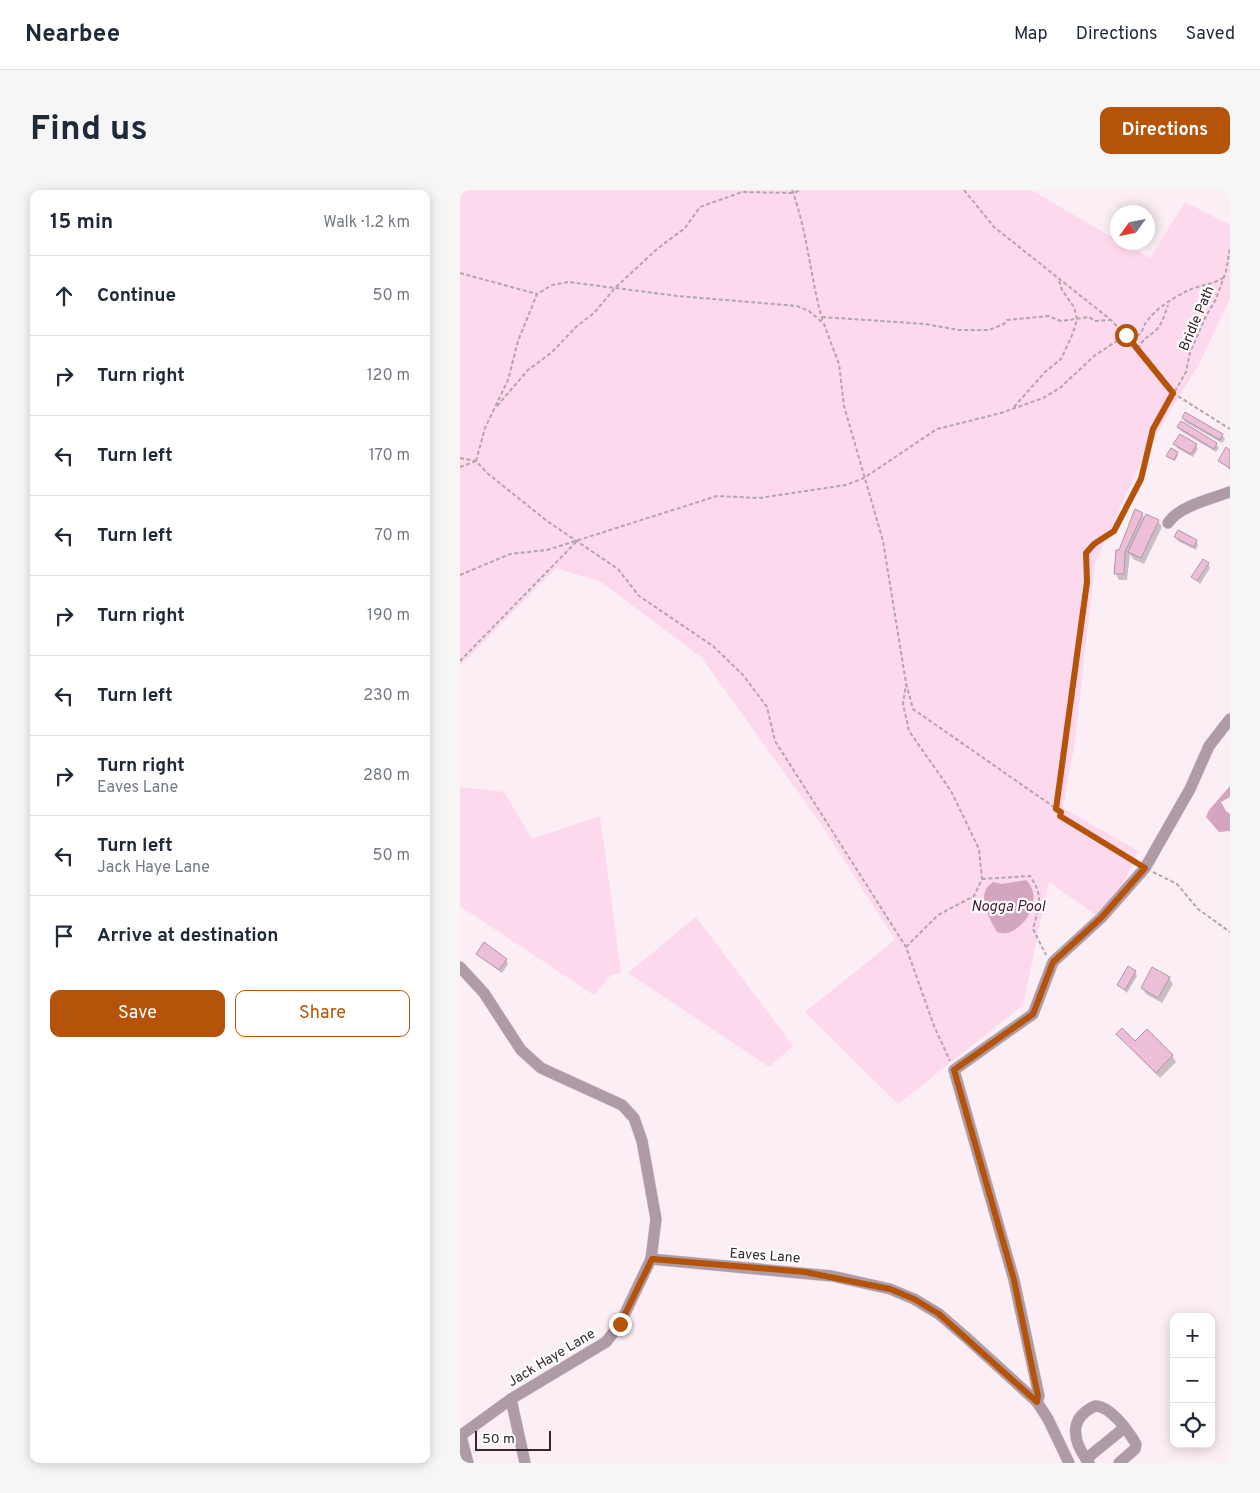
<!DOCTYPE html>
<html lang="en">
<head>
<meta charset="utf-8">
<style>
	:root { --surface:#fff; --page:#f6f6f7; --text:#1f2937; --muted:#747a83; --line:#e0e1e3; --accent:#b45309 }
	body { margin:0; font-family:Overpass,sans-serif; background:var(--page); color:var(--text) }
	.controls { position:absolute; right:15px; bottom:15px; display:grid; overflow:hidden; border-radius:10px; box-shadow:0 2px 12px #0003 }
	.controls button { width:45px; height:45px; display:grid; place-items:center; padding:0; border:0; border-bottom:1px solid var(--line); background:var(--surface); color:var(--text); font:25px sans-serif }
	.compass { position:absolute; left:650px; top:15px; width:45px; height:45px; border-radius:50%; background:var(--surface); box-shadow:0 2px 12px #0003; rotate:237deg }
	.scale { position:absolute; left:15px; bottom:12px; width:76px; box-sizing:border-box; padding-left:5px; border:2px solid #33262d; border-top:0; font-size:14px; line-height:18px; white-space:nowrap; color:#33262d; -webkit-text-stroke:4px #fff; paint-order:stroke }
	.stop { position:absolute; width:15px; height:15px; margin:-11px; border:4px solid #b45309; border-radius:50%; background:#fff }
	.stop.end { background:#b45309; border-color:#fff; box-shadow:0 1px 5px #0008 }
	.list { margin:0; padding:0; list-style:none }
	h2 { display:flex; justify-content:space-between; align-items:center; height:65px; margin:0; padding:0 20px; font-size:21px }
	h2 small { font-size:16px; font-weight:400; color:var(--muted) }
	.list li { display:grid; grid-template-columns:32px 1fr auto; gap:15px; align-items:center; box-sizing:border-box; height:80px; padding:0 20px; border-top:1px solid var(--line) }
	.list b { display:block; font-size:19px; white-space:nowrap }
	.list p { margin:0; font-size:16px; white-space:nowrap; color:var(--muted) }
	.list em { font-size:16px; font-style:normal; color:var(--muted) }
	.actions { display:flex; gap:10px; padding:15px 20px }
	.actions a { flex:1; padding:11px 0; border:1px solid var(--accent); border-radius:10px; text-align:center; font-size:18px; color:var(--accent) }
	.actions .main { background:var(--accent); color:#fff }
	.icon { flex:none; width:28px; height:28px; fill:none; stroke:currentColor; stroke-width:2; stroke-linecap:round; stroke-linejoin:round }
	.map { position:relative; flex:none; width:770px; height:1273px; overflow:hidden; border-radius:10px }
	header { display:flex; align-items:center; gap:30px; box-sizing:border-box; height:70px; padding:0 25px; background:var(--surface); border-bottom:1px solid var(--line) }
	header strong { font-size:24px }
	nav { display:flex; gap:28px; margin-inline-start:auto; font-size:18px }
	.intro { display:flex; align-items:center; justify-content:space-between; box-sizing:border-box; height:120px; padding:0 30px }
	h1 { margin:0; font-size:35px }
	.button { padding:12px 22px; border-radius:10px; background:var(--accent); color:#fff; font-size:18px; font-weight:700 }
	main { display:flex; gap:30px; padding:0 30px }
	aside { flex:1; background:var(--surface); border-radius:10px; box-shadow:0 2px 12px #0003 }
	.map>svg:first-child { display:block }
	.green { fill:#fcd9ec }
	.water { fill:#d3a5bf }
	.shadow { fill:#0003 }
	.building { fill:#edbed8; stroke:#b495a6 }
	.lines { fill:none; stroke-linecap:round; stroke-linejoin:round }
	.minor-casing { stroke:#d7cad1; stroke-width:12 }
	.path { stroke:#b2a5ac; stroke-width:2; stroke-dasharray:4 2.5; stroke-linecap:butt }
	.minor { stroke:#af9ba6; stroke-width:11 }
	.route { stroke:#b45309; stroke-width:6 }
	.labels { text-anchor:middle; stroke-width:4.5; stroke-linejoin:round; paint-order:stroke }
	.street-label { font-size:14px; fill:#33262d; stroke:#fff }
	.water-label { font-size:15px; font-style:italic; fill:#4e173b; stroke:#fff }
</style>
</head>
<body>
<header>
<strong>Nearbee</strong>
<nav><a>Map</a><a>Directions</a><a>Saved</a></nav>
</header>
<div class="intro"><h1>Find us</h1><a class="button">Directions</a></div>
<main>
<aside>
<h2>15 min<small>Walk · 1.2 km</small></h2>
<ul class="list">
<li><svg class="icon" aria-label="ahead" viewBox="0 0 24 24"><path d="M12 20V5M6 11l6-6 6 6"/></svg><div><b>Continue</b></div><em>50 m</em></li>
<li><svg class="icon" aria-label="right" viewBox="0 0 24 24"><path d="M7 20v-9h11M14 6l5 5-5 5"/></svg><div><b>Turn right</b></div><em>120 m</em></li>
<li><svg class="icon" aria-label="left" viewBox="0 0 24 24"><path d="M17 20v-9H6M10 6l-5 5 5 5"/></svg><div><b>Turn left</b></div><em>170 m</em></li>
<li><svg class="icon" aria-label="left" viewBox="0 0 24 24"><path d="M17 20v-9H6M10 6l-5 5 5 5"/></svg><div><b>Turn left</b></div><em>70 m</em></li>
<li><svg class="icon" aria-label="right" viewBox="0 0 24 24"><path d="M7 20v-9h11M14 6l5 5-5 5"/></svg><div><b>Turn right</b></div><em>190 m</em></li>
<li><svg class="icon" aria-label="left" viewBox="0 0 24 24"><path d="M17 20v-9H6M10 6l-5 5 5 5"/></svg><div><b>Turn left</b></div><em>230 m</em></li>
<li><svg class="icon" aria-label="right" viewBox="0 0 24 24"><path d="M7 20v-9h11M14 6l5 5-5 5"/></svg><div><b>Turn right</b><p>Eaves Lane</p></div><em>280 m</em></li>
<li><svg class="icon" aria-label="left" viewBox="0 0 24 24"><path d="M17 20v-9H6M10 6l-5 5 5 5"/></svg><div><b>Turn left</b><p>Jack Haye Lane</p></div><em>50 m</em></li>
<li><svg class="icon" aria-label="arrive" viewBox="0 0 24 24"><path d="M6 21V4h12l-3 4 3 4H6"/></svg><div><b>Arrive at destination</b></div></li>
</ul>
<div class="actions"><a class="main">Save</a><a>Share</a></div>
</aside>
<div class="map">
<svg width="770" height="1273" viewBox="0 0 770 1273">
	<rect width="100%" height="100%" fill="#fbeef5"/>
	<g class="green">
		<path d="M0,0H571L657,50L658,52L662,53L690,68L725,12L770,35V109L738,176L688,257L635,373L615,552L603,618L678,661L646,732L589,692L563,815L438,914L345,822L435,750L361,634L242,468L141,392L96,378L0,476Z"/>
		<path d="M0,597L44,602L72,649L140,626L161,783L151,785L134,805L0,716Z"/>
		<path d="M236,727L333,856L309,877L168,783Z"/>
	</g>
	<g class="water">
		<path d="M770,596V607L761,612L766,621L770,624V641L759,642L746,627L749,620Z"/>
		<path d="M566,690C588,711 557,751 537,742C530,729 514,704 533,692L542,694Z"/>
	</g>
	<g class="shadow">
		<path d="M723,228L762,245L765,249L762,253L725,232Z"/>
		<path d="M719,237L756,254L759,258L756,262L721,241Z"/>
		<path d="M715,254L736,255L738,259L733,267L717,258Z"/>
		<path d="M711,260L718,265L715,271L707,266Z"/>
		<path d="M770,261V280L760,271Z"/>
		<path d="M682,324L685,329L698,331L702,337L684,374L673,369L670,364L667,390H659L656,384L657,362Z"/>
		<path d="M716,347L736,351L738,355L736,360L718,351Z"/>
		<path d="M748,374L750,378L740,394L733,387Z"/>
		<path d="M17,764L46,770L48,774L42,783Z"/>
		<path d="M675,782L677,786L667,803L659,795Z"/>
		<path d="M709,788L713,794L702,813L686,804L682,798Z"/>
		<path d="M657,844L712,865L716,872L700,888Z"/>
	</g>
	<g class="building">
		<path d="M725,222L763,244L760,250L722,228Z"/>
		<path d="M721,231L757,253L754,259L717,237Z"/>
		<path d="M720,244L737,254L731,264L713,254Z"/>
		<path d="M766,257L770,260V278L758,271Z"/>
		<path d="M711,258L718,262L714,270L706,266Z"/>
		<path d="M675,319L683,323L665,362L664,384H654L656,360H659Z"/>
		<path d="M686,324L699,330L681,368L668,362Z"/>
		<path d="M718,340L737,350L734,357L714,347Z"/>
		<path d="M743,369L749,373L737,391L731,387Z"/>
		<path d="M24,752L47,769L39,780L16,764Z"/>
		<path d="M668,776L676,781L665,800L657,795Z"/>
		<path d="M692,777L710,787L698,808L681,798Z"/>
		<path d="M662,838L675,851L687,839L713,865L696,883L656,844Z"/>
	</g>
	<g class="lines">
		<g class="minor-casing">
			<g id="minor">
				<path d="M708,333C719,316 751,309 770,302"/>
				<path d="M0,777L24,803L61,860L81,878L162,915L174,928L182,951L196,1029L191,1069L160,1134L146,1152L51,1209L0,1246"/>
				<path d="M191,1069L372,1086L430,1099L454,1109L479,1124L509,1150L577,1212L588,1229L609,1273"/>
				<path d="M51,1209L65,1273"/>
				<path d="M577,1212L579,1206L554,1090L494,880L573,824L593,772L641,728L685,678L730,599L749,556L770,529"/>
				<path d="M1,1246L8,1273"/>
				<path d="M626,1269L664,1238"/>
				<path d="M629,1273C613,1252 607,1229 635,1216C651,1216 669,1242 676,1254L675,1259L659,1273"/>
			</g>
		</g>
		<g class="path">
			<path d="M332,0C348,43 350,88 363,132"/>
			<path d="M504,0L534,37L651,130L678,159L713,203L770,239"/>
			<path d="M0,83L77,104"/>
			<path d="M362,127L465,134L499,140H529L544,134L547,130L588,126L601,131L629,127L635,131L650,130"/>
			<path d="M672,150L682,142C685,125 711,109 727,101C739,95 752,95 763,88"/>
			<path d="M678,159C684,147 686,149 695,141C702,135 705,123 708,115"/>
			<path d="M37,216L68,180L91,163L117,136L134,123L155,98L197,59L225,38L240,17L282,2L334,3L340,0"/>
			<path d="M554,217L585,182L601,169L613,143L617,129L614,117L602,100L599,91"/>
			<path d="M0,268L16,271L27,283L87,331L158,379L179,406L253,456L283,485L307,517L315,551L446,757L474,836L490,871"/>
			<path d="M16,271L25,238L48,190L58,151L77,104L92,95L108,92L218,106L337,116L349,121L364,134L379,174L384,216L423,351L446,493L453,519L601,622L600,626L676,673"/>
			<path d="M0,277L16,271"/>
			<path d="M0,385L50,364L87,360L257,306L299,308L386,295L404,288L477,239L541,223L583,208L600,198L634,166L666,145"/>
			<path d="M0,471L116,352"/>
			<path d="M596,619L627,392L625,363L634,353L654,341L681,289L693,239L726,182L730,162L746,126L756,109L766,81L770,58"/>
			<path d="M693,682L717,694L738,719L770,742"/>
			<path d="M522,689L570,686C584,706 579,716 573,739L586,765"/>
			<path d="M446,757L478,725L514,706L522,689L519,659L491,601L449,541L443,514L446,494"/>
		</g>
		<use href="#minor" class="minor"/>
	</g>
	<g class="lines">
		<path class="route" d="M160,1134L192,1069L345,1082L430,1099L454,1109L479,1124L577,1212L578,1206L554,1090L494,880L573,824L593,772L641,728L685,678L600,626L601,622L596,619L627,392L626,363L634,354L654,341L681,289L693,239L713,203L666,145"/>
	</g>
	<g class="labels">
		<g class="street-label">
			<text transform="translate(736 128) rotate(-67)" y="5">Bridle Path</text>
			<text transform="translate(305 1065) rotate(4)" y="5">Eaves Lane</text>
			<text transform="translate(91 1167) rotate(-31)" y="5">Jack Haye Lane</text>
		</g>
		<g class="water-label">
			<text x="548" y="721">Nogga Pool</text>
		</g>
	</g>
</svg>
<div class="controls">
<button>+</button>
<button>−</button>
<button><svg class="icon" aria-label="locate" viewBox="0 0 24 24"><circle cx="12" cy="12" r="6"/><path d="M12 2v4M12 18v4M2 12h4M18 12h4"/></svg></button>
</div>
<svg class="compass" viewBox="-18 -18 36 36"><path d="M0-13l5 13h-10z" fill="#e53935"/><path d="M0 13l5-13h-10z" fill="#747a83"/></svg>
<div class="scale">50 m</div>
<div class="stop" style="left:666px;top:145px"></div>
<div class="stop end" style="left:160px;top:1134px"></div>
</div>
</main>
</body>
</html>
